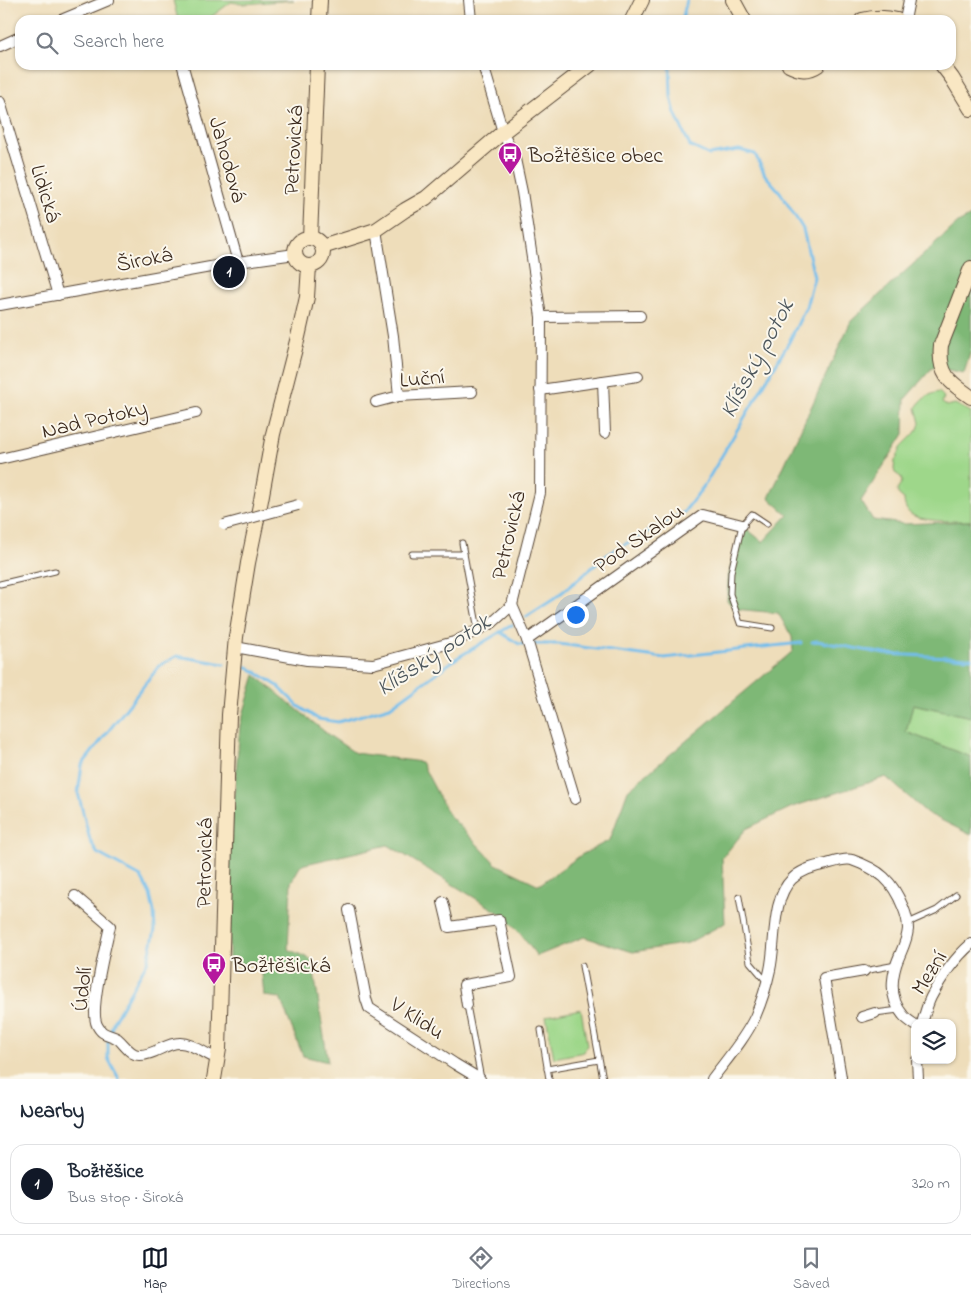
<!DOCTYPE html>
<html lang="en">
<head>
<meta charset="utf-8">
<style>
	:root { --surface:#fff; --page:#f2f2f3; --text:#1f2937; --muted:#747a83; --line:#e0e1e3; --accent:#111827 }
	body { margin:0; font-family:"Indie Flower",sans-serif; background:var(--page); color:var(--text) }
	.controls { position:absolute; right:15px; bottom:15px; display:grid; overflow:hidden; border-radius:10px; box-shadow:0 1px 4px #0004 }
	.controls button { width:45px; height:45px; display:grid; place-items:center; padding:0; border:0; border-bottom:1px solid var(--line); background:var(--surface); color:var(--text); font:25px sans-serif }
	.you { position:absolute; left:575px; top:614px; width:18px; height:18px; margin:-12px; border:4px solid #fff; border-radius:50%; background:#1a73e8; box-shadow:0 0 0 8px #1a73e833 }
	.badge { display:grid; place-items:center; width:32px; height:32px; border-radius:50%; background:var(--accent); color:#fff; font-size:16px; font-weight:700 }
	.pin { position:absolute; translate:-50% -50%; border:2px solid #fff; box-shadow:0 1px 5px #0006 }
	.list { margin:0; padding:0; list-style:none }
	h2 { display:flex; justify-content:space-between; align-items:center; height:65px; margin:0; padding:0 20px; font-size:21px }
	h2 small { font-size:16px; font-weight:400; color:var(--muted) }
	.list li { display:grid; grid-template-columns:32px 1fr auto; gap:15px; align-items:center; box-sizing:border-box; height:80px; margin:0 10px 10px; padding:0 10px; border:1px solid var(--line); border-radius:15px }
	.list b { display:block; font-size:19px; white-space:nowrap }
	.list p { margin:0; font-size:16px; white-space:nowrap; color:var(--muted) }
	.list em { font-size:16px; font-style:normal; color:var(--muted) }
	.icon { flex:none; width:28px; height:28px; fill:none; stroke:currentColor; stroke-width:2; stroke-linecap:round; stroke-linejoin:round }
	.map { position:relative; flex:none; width:971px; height:1079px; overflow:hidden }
	.search { position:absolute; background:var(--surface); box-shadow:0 1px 4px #0004; left:15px; right:15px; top:15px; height:55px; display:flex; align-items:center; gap:12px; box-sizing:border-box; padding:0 18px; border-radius:15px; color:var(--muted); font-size:19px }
	.sheet { height:155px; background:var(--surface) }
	nav { display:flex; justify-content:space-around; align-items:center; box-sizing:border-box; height:70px; border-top:1px solid var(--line); background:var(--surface); font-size:14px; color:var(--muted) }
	nav a { display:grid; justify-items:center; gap:2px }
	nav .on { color:var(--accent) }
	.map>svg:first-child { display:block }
	.green { fill:#9ed78a; stroke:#6c8054 }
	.forest { fill:#7eb876; stroke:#5c714a }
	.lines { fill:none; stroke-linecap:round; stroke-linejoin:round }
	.stream { stroke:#72bdeb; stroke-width:3 }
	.lane-casing { stroke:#564535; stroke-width:7 }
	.street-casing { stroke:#564535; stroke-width:12 }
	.secondary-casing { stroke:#564535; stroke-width:16 }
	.lane { stroke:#fff; stroke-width:5 }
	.street { stroke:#fff; stroke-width:10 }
	.secondary { stroke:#f9e7c3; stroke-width:14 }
	.street-bridge-casing { stroke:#564535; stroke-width:12; stroke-linecap:butt }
	.street-bridge { stroke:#fff; stroke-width:10 }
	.labels { text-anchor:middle; stroke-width:4; stroke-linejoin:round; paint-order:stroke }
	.street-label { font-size:22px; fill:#3b2a1e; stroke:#fbf7ec }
	.poi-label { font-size:22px; fill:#3b2a1e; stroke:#fbf7ec; text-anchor:start }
	.water-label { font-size:24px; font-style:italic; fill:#4c565c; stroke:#fbf7ec }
</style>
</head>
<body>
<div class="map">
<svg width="971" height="1079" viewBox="0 0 971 1079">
	<rect width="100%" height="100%" fill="#fbf7ec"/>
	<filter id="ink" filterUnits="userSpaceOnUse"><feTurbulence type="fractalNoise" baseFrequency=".02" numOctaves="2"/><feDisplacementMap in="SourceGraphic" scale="10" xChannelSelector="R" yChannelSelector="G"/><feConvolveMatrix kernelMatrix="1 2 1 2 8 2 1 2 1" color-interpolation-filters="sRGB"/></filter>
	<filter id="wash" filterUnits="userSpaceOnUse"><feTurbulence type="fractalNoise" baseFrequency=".0096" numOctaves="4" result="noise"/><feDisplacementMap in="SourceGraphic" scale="20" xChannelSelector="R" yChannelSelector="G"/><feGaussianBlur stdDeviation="1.12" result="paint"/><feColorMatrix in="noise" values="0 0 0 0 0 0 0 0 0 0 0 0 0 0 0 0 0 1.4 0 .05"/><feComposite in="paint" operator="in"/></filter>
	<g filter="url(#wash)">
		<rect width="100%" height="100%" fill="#eeddba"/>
		<g class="green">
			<path d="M173,0H294L244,4L231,2L207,20H178Z"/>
			<path d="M939,392L944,397L942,403L947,406L955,404L971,412V521C955,521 928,522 914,516C907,513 904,506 904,499L899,495L897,491L902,481L901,477L895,473L894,469L895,461L902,446L914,434L918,429L920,423L916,408C921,399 929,394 939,392Z"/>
			<path d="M913,704L971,717V757L906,732Z"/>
			<path d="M581,1009L587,1045L584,1052L554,1058L546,1016Z"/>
		</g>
		<path class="forest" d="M971,216V350L964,373L933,367L905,399L904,434L861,501L873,520L904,524L971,521V717L913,704L906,732L971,757V835L927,813L886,777L792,807L746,829L722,858L725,923L688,943L633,952L584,937L537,956L519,932L498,912L388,845L301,865L291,882L288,949L312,960L328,1062L303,1056L280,998L264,996L261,964H229V859L240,725L255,675L330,736L355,753L421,762L448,814L496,864L539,885L581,855L610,840L628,790L793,651L792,637L778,613L734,609L727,600L728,578L732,560L747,529L763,542L788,515L769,498L851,321L958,223Z"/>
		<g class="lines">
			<g class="stream">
				<path d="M682,20L687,0"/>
				<path d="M526,617L554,599L611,552L684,512L704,486L789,342L806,307L814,277L803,229L780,192L765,175L755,154L739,150L709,155L690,146L675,113L671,97L670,65"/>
				<path d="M500,632L519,644H559L664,658L801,643"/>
				<path d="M812,642L817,641L885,654L971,658"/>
				<path d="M242,667H248L278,686L298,706L318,719L338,722L390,707L457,658L512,625"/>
				<path d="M119,1079L108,1058V1039L114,1020L148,961L155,930L154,912L150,894L141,877L97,853L90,840L78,793L82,765L160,665L177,656L224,664"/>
			</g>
		</g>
	</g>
	<g filter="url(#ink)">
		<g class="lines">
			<g class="lane-casing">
				<g id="lane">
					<path d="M767,524L752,514L742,525L731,572L730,594L740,623L772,628"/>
					<path d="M462,543L478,630"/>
					<path d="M412,554H464"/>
					<path d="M0,584L55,571"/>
					<path d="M739,897L750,962L767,982"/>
					<path d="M908,923L937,910L956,895"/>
					<path d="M582,966L603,1079"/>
					<path d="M864,971L896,965"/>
					<path d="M467,1005L481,1079"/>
					<path d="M875,1013L899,1010"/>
					<path d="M541,1030L549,1079"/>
					<path d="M547,1069L599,1060"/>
				</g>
			</g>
			<g class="street-casing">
				<g id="street">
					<path d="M469,0L471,20"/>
					<path d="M61,20L109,0"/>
					<path d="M905,20L909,0"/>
					<path d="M0,46L20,37"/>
					<path d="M183,67L238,262"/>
					<path d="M0,102L58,295"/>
					<path d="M376,230L393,336L399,396"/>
					<path d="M0,305L238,262L295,254"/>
					<path d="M541,317L640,316"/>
					<path d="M603,381L605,433"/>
					<path d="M540,390L638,376"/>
					<path d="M376,402L399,396L472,392"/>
					<path d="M0,459L196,413"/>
					<path d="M512,605L527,640L575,799"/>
					<path d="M527,640L703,515L742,525"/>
					<path d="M235,647L307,660L373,664L454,642L492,623L512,605L540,493L541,317L522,192L515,159L503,132L483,65"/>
					<path d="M75,896L110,926C106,945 89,1009 97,1025C103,1037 109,1033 118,1039C124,1044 130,1055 139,1055C153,1056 166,1043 179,1043C191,1042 206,1055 218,1059"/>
					<path d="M443,902L449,927L499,920L511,977L464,985L467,1005"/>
					<path d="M349,910L366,999L369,1008L455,1064L480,1079"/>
					<path d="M862,1017L875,1013"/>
					<path d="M922,1023C925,1014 927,1005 931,997C941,978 955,958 971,944"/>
					<path d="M917,1060L918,1079"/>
					<path d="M841,1077L824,978L864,971"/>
					<path d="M712,1079C727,1059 744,1040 755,1017C761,1003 767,984 770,970C776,944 771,899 792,879C801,870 815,866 827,864C834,862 845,858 852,860C880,870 892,880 903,907C906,914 908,922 908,929C907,942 900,953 896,965C891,982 891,1001 903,1015C906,1019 911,1022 915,1025"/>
				</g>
			</g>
			<g class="secondary-casing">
				<g id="secondary">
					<path d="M733,0L744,20"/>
					<path d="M319,20L320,0"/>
					<path d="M632,20L642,0"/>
					<path d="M862,20C874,17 886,17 897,20"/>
					<path d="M789,65C799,70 808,72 818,65"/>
					<path d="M942,65L952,78L971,109"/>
					<path d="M310,238L317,65"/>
					<circle cx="309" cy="252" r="14"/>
					<path d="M322,247L376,230L405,210L426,198L503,132L590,65"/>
					<path d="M971,268L941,345C938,374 949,382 971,397"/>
					<path d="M214,1079L219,1049L227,778L229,715L236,637L248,563L261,500L273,434L298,337L307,297L309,266"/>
				</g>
			</g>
			<use href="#lane" class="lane"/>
			<use href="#street" class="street"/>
			<use href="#secondary" class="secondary"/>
			<g class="street-bridge-casing">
				<path id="street-bridge" d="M224,525L298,505"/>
			</g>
			<use href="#street-bridge" class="street-bridge"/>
		</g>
	</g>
	<defs>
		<g id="bus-pin" transform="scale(1.25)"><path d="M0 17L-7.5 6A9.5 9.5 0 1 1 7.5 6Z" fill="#b5179e" stroke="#fbf7ec"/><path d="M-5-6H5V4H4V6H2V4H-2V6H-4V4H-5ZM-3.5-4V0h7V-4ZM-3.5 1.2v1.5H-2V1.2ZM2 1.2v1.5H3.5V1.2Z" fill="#fff"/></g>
	</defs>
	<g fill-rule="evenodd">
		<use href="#bus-pin" x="510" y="154"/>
		<use href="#bus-pin" x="214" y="964"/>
	</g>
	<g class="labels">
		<g class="street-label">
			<text transform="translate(292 150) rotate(-87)" y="8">Petrovická</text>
			<text transform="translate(229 159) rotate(74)" y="8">Jahodová</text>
			<text transform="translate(47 193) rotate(73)" y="8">Lidická</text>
			<text transform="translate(144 258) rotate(-11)" y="8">Široká</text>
			<text transform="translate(422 377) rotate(-5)" y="8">Luční</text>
			<text transform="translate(94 418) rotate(-13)" y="8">Nad Potoky</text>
			<text transform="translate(507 535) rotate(-77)" y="8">Petrovická</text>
			<text transform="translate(638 537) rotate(-35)" y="8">Pod Skalou</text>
			<text transform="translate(203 863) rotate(-89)" y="8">Petrovická</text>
			<text transform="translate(928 972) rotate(-58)" y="8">Mezní</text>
			<text transform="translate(81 989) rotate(-84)" y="8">Údolí</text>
			<text transform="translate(418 1017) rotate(33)" y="8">V Klidu</text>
		</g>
		<g class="poi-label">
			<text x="528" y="162">Božtěšice obec</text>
			<text x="232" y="972">Božtěšická</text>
		</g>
		<g class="water-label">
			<text transform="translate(756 358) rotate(-62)" y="8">Klíšský potok</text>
			<text transform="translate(433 654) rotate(-33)" y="8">Klíšský potok</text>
		</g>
	</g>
</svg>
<div class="controls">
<button><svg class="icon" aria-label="layers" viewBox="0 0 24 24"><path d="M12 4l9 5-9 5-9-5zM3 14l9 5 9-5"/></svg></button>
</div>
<div class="you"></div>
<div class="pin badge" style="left:229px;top:272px">1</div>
<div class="search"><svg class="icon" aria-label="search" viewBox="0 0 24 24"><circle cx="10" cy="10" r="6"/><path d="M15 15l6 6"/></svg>Search here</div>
</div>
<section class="sheet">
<h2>Nearby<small></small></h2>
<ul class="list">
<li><span class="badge">1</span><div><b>Božtěšice</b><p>Bus stop · Široká</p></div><em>320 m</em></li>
</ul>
</section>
<nav>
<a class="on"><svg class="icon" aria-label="map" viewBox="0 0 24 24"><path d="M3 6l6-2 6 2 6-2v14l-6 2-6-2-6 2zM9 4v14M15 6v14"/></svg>Map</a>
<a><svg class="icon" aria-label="directions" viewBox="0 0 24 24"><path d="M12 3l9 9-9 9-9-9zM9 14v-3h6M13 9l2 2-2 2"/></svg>Directions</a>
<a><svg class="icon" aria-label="saved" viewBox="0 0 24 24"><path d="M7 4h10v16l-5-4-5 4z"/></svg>Saved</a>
</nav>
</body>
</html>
